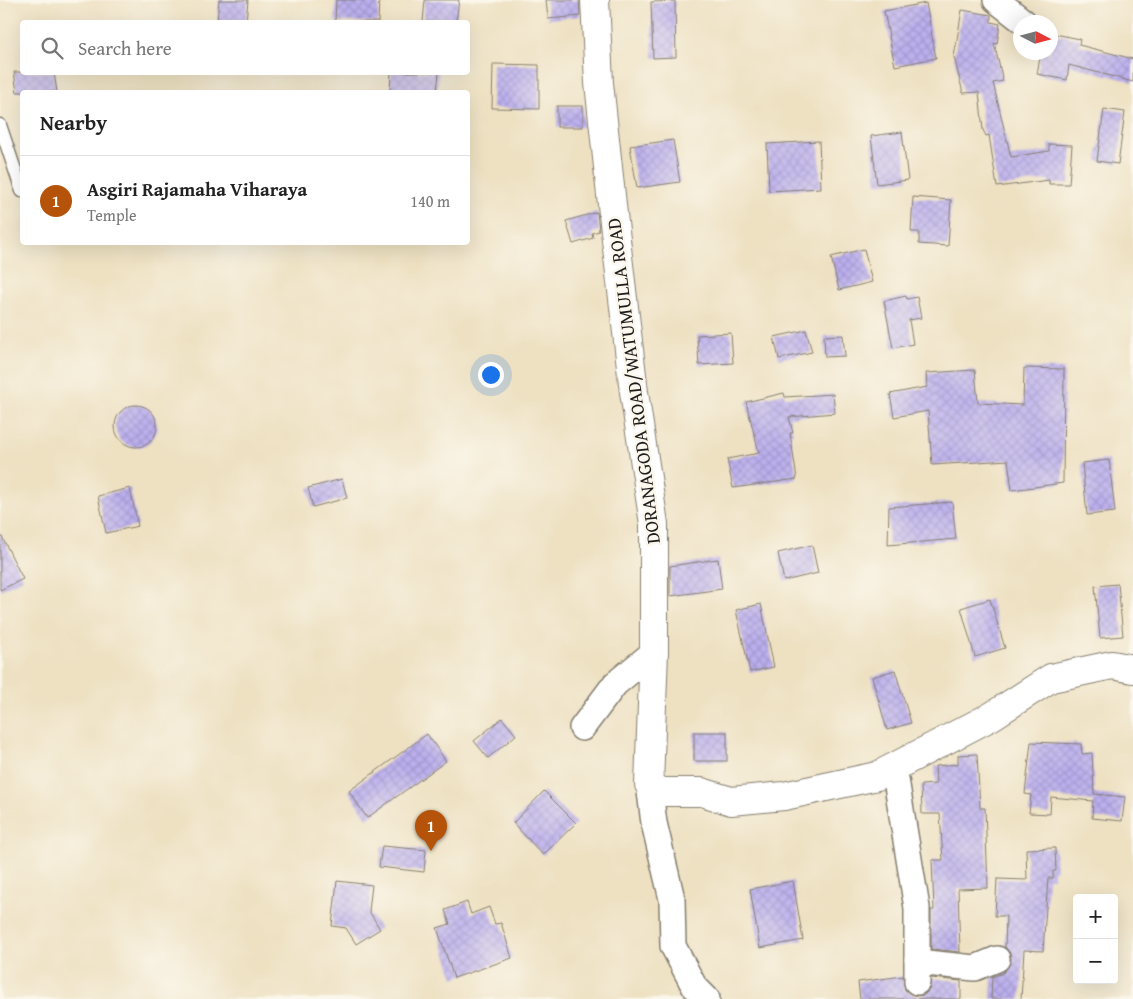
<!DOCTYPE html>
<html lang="en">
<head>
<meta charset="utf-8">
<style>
	:root { --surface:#fff; --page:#f6f6f6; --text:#222; --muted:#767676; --line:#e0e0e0; --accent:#b45309 }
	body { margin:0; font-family:"Gentium Book Plus",serif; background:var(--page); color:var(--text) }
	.controls { position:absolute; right:15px; bottom:15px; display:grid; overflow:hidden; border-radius:5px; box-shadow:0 5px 20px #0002 }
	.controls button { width:45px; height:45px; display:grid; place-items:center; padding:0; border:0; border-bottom:1px solid var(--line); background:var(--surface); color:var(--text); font:25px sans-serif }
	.compass { position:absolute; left:1013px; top:15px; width:45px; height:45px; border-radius:50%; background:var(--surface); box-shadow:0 5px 20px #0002; rotate:96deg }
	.you { position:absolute; left:490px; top:374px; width:18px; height:18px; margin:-12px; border:4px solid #fff; border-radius:50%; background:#1a73e8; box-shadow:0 0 0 8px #1a73e833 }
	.badge { display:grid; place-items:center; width:32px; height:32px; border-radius:50%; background:var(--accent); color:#fff; font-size:16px; font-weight:700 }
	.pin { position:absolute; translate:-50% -41px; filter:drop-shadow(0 1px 2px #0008) }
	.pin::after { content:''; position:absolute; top:26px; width:18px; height:15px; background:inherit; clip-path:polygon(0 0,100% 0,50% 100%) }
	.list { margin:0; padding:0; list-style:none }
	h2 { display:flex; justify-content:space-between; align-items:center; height:65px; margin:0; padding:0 20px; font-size:21px }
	h2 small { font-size:16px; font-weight:400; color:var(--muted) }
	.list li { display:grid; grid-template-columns:32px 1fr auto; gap:15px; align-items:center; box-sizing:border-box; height:90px; padding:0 20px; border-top:1px solid var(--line) }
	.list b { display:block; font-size:19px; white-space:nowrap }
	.list p { margin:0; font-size:16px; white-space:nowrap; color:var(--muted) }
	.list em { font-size:16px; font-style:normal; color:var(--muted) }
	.icon { flex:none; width:28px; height:28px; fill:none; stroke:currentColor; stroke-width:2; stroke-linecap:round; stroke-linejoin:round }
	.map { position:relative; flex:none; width:1133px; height:999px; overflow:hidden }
	.search { position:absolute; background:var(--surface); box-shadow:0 5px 20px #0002; left:20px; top:20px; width:450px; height:55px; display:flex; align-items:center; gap:12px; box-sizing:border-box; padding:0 18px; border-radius:5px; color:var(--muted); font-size:19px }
	.panel { position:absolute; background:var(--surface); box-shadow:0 5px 20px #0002; left:20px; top:90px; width:450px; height:155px; border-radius:5px }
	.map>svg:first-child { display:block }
	.building { fill:url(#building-cross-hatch) }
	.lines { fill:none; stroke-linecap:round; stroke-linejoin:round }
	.service-casing { stroke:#857e6f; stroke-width:15 }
	.minor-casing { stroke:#857e6f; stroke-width:28 }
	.tertiary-casing { stroke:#857e6f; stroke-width:30 }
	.service { stroke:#fff; stroke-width:12 }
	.minor { stroke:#fff; stroke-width:25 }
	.tertiary { stroke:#fff; stroke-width:28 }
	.labels { text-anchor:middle; stroke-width:5; stroke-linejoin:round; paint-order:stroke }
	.street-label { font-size:19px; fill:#1c1c1c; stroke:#fbf7ec }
</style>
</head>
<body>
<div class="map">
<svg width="1133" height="999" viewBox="0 0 1133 999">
	<defs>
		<pattern id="building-cross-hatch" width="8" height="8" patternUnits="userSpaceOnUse" patternTransform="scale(1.25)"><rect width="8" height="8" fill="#bbafed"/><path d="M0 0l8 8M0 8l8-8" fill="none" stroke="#a096cb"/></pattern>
	</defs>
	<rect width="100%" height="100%" fill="#fbf7ec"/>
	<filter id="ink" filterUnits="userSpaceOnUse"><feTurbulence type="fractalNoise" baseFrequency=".02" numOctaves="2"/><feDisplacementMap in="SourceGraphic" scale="10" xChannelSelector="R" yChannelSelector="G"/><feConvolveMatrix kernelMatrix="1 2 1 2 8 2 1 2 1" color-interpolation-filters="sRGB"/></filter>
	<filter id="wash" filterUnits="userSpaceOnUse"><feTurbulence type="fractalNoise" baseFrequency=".0096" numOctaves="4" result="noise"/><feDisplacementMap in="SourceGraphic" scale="20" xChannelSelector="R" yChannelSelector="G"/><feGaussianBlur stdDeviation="1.12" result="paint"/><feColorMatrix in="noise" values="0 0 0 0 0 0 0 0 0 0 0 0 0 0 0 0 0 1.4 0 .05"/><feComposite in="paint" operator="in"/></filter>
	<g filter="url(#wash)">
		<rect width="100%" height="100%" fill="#eee1c2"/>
		<g id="blocks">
			<g class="building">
				<path d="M219,0H248L246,22H217Z"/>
				<path d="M336,0H379L378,22H335Z"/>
				<path d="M425,0H459L456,22H423Z"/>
				<path d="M546,0H579L580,16L548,19Z"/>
				<path d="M675,1L676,57L653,58L651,2Z"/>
				<path d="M926,3L936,58L895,66L884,11Z"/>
				<path d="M962,10L991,15V22L1000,24L997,44L994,43L1003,81L993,83L1011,157L1049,151V144L1072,145L1069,184H1049V180L997,187L989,135L986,136L983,130L979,92L963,93L954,57Z"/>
				<path d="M1050,33L1080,39L1079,45L1133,59V82L1069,65L1067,80L1037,74L1041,52H1050Z"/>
				<path d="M493,64L539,65V109L492,108Z"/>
				<path d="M14,72H54L57,92H17Z"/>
				<path d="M391,72H439L437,92H390Z"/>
				<rect x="557" y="106" width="26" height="21"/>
				<path d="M1104,109L1125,112L1118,164L1097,161Z"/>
				<path d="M902,132L908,180L877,184L871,136Z"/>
				<path d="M673,140L680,182L637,188L630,146Z"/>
				<path d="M819,141L821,188L769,191L767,144Z"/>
				<path d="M913,197L951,200L948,246L919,244V232H911Z"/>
				<path d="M597,212L599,231L592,233L593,238L573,244L566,221Z"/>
				<path d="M864,249L872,282L839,290L831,257Z"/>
				<path d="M906,296L907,299L917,297L921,318L909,320L913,344L893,348L884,301Z"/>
				<path d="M806,330L812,352L779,359L774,337Z"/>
				<path d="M731,333L733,363L699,365L697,335Z"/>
				<path d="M843,335L845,356L825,357L824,336Z"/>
				<path d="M1024,368L1064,369L1063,483L1012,490L1008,460L932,465L928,411L894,417L890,394L927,387L926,373L975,370L978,403L1023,405Z"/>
				<path d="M784,393L785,397L833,394L835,413L789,417L793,433H790L797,479L733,488L727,459L759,453L746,402Z"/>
				<circle cx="136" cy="426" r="21"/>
				<path d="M1109,460L1115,512L1087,515L1082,463Z"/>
				<path d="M342,479L347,498L313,507L308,488Z"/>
				<path d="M130,488L138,526L106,533L98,496Z"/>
				<path d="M952,502L956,539L888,545L889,507Z"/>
				<path d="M0,533L23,579L0,590Z"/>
				<path d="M812,545L818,573L784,581L778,553Z"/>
				<path d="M718,559L722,589L670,596V566Z"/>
				<path d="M1118,584L1123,636L1100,638L1095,586Z"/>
				<path d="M990,599L1005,648L975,657L961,608Z"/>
				<path d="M761,604L774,667L750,672L736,610Z"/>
				<path d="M895,670L911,723L887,730L872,677Z"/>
				<path d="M502,718L516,735L488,758L474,741Z"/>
				<rect x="694" y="732" width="33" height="29"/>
				<path d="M427,734L446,761L367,818L349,791Z"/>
				<path d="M1031,742L1081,744L1082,754L1092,753L1094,794L1125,797L1122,821L1092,818L1093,801L1051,797L1050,814L1029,813L1031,795L1025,794Z"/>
				<path d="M977,754L980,808H985L988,888L958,889L960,952L931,949V910H934L932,860H943L940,814H922L921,785L936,784L935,766L958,764V755Z"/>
				<path d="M544,791L576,823L543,855L513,823Z"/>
				<path d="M382,846L426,850L424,872L379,867Z"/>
				<path d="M1055,848L1056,871H1053V878H1048L1043,951L1024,950L1021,999H991L992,977L1003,973L1011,960L1010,953L1005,947L1006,916H995L997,879L1027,880L1026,849Z"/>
				<path d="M337,881L372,885L369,911L380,929L356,944L346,928L332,926Z"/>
				<path d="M793,881L803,940L760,948L750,889Z"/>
				<path d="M467,902L471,914L489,907L495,924L501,923L512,958L454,978L437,928L450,924L445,910Z"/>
				<path d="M903,976L905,990L917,996L924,995L929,990L931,978L961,981V999H860L858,982Z"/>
			</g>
		</g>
	</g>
	<g filter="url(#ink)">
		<use href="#blocks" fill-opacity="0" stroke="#857e6f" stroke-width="1"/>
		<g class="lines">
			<g class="service-casing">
				<path id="service" d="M0,125L22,191"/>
			</g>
			<g class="minor-casing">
				<g id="minor">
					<path d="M996,0L1024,22"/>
					<path d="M582,728L615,684L654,652"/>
					<path d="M894,767L917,908V982"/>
					<path d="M649,784L654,823L672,899L673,946L694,986L707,999"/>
					<path d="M917,959L926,963L975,968L997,959"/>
				</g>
			</g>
			<g class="tertiary-casing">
				<path id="tertiary" d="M595,0L599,83L613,214L634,392L654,524V652L649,784L661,792H702L731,801L784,796L877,776L992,716L1051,678L1112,665L1133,669"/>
			</g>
			<use href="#service" class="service"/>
			<use href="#minor" class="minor"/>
			<use href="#tertiary" class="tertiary"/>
		</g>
	</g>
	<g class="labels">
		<g class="street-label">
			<text transform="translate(633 381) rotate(-97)" y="7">DORANAGODA ROAD/WATUMULLA ROAD</text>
		</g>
	</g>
</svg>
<div class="controls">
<button>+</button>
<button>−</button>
</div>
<svg class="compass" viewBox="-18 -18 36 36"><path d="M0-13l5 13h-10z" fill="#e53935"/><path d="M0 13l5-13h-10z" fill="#767676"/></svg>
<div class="you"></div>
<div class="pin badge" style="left:431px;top:851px">1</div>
<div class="search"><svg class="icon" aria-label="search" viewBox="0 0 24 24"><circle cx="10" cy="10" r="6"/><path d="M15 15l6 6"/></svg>Search here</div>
<section class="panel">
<h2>Nearby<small></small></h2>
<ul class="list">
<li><span class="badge">1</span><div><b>Asgiri Rajamaha Viharaya</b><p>Temple</p></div><em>140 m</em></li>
</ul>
</section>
</div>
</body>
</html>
